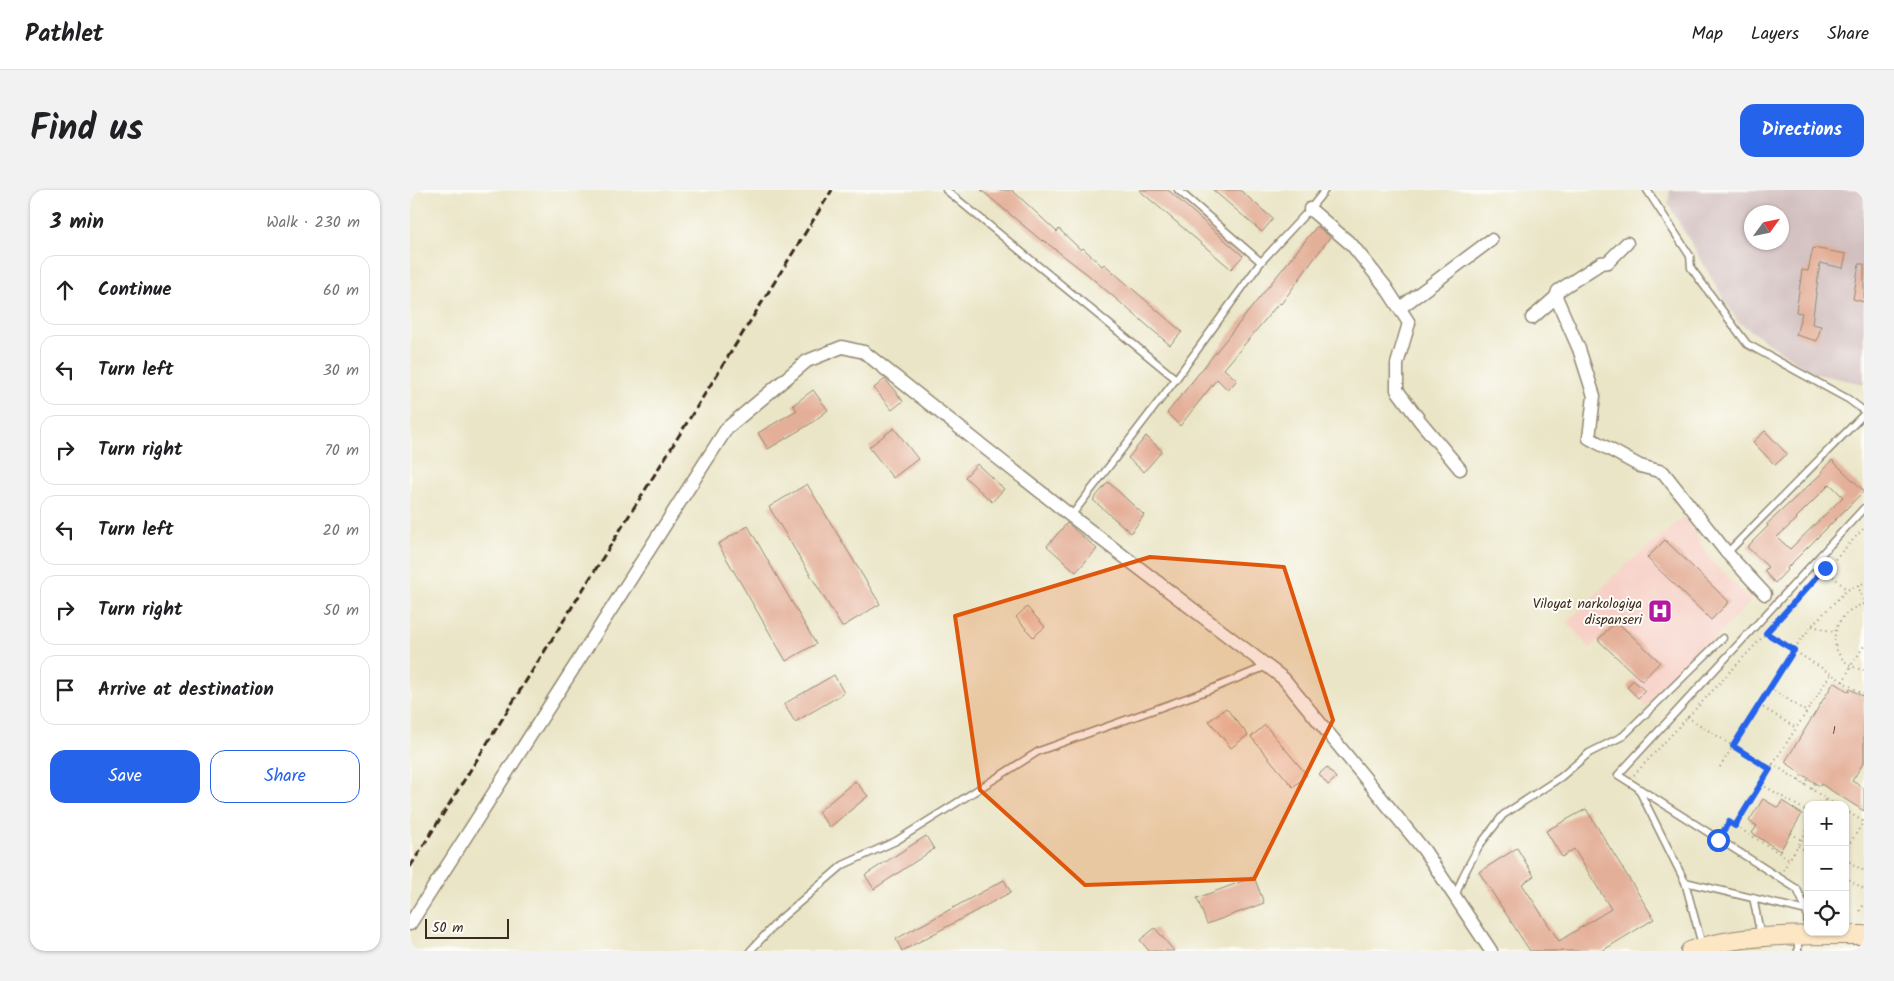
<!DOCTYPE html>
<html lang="en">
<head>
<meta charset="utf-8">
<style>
	:root { --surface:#fff; --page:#f2f2f2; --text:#202124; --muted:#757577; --line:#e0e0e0; --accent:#2563eb }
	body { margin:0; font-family:Kalam,sans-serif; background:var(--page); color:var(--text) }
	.controls { position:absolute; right:15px; bottom:15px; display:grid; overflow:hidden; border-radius:10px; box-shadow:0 1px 4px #0004 }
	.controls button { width:45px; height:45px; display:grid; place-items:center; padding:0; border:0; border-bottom:1px solid var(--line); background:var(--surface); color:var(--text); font:25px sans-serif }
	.compass { position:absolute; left:1334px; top:15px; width:45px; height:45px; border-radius:50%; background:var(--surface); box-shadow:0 1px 4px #0004; rotate:57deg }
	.scale { position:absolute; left:15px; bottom:12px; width:84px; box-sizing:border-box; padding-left:5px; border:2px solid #3b2a1e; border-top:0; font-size:14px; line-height:18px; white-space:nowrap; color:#3b2a1e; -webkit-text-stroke:4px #fdfcf7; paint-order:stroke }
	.stop { position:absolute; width:15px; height:15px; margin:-11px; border:4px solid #2563eb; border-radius:50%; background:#fff }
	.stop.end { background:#2563eb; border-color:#fff; box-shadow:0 1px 5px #0008 }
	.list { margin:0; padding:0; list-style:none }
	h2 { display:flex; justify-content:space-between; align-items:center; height:65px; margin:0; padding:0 20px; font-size:21px }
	h2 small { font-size:16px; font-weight:400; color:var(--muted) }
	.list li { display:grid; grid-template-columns:32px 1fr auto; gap:15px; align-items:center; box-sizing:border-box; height:70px; margin:0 10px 10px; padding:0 10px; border:1px solid var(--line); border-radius:15px }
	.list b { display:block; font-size:19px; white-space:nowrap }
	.list em { font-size:16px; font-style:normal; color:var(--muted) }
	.actions { display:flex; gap:10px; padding:15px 20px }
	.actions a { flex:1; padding:11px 0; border:1px solid var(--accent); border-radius:15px; text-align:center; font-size:18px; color:var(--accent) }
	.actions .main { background:var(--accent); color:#fff }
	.icon { flex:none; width:28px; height:28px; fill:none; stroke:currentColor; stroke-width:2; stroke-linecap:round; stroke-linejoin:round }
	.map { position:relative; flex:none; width:1454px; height:761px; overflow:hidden; border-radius:15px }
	header { display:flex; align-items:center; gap:30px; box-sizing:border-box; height:70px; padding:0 25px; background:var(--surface); border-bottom:1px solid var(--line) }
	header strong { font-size:24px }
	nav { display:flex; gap:28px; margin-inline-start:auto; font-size:18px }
	.intro { display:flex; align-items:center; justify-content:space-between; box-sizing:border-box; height:120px; padding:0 30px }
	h1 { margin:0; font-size:35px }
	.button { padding:12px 22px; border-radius:15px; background:var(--accent); color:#fff; font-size:18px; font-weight:700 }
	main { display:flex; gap:30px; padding:0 30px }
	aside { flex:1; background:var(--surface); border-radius:15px; box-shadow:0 1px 4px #0004 }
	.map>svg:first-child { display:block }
	.built { fill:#f7d1c8 }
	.industrial { fill:#d2bfc0; fill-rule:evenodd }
	.building { fill:#e4af98; fill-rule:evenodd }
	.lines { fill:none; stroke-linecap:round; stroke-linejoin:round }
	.lane-casing { stroke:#928872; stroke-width:9 }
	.street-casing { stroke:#928872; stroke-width:15 }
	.secondary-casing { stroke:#928872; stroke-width:20 }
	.path { stroke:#928872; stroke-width:2; stroke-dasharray:1 4; stroke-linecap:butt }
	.lane { stroke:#fff; stroke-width:6 }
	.street { stroke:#fff; stroke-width:12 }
	.secondary { stroke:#fce6c4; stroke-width:18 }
	.rail { stroke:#3b2a1e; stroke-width:3; stroke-dasharray:8 4; stroke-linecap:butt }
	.route { stroke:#2563eb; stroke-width:6 }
	.marked { fill:#df570d; fill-opacity:0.2; stroke:#df570d; stroke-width:4; stroke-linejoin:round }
	.labels { text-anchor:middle; stroke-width:4; stroke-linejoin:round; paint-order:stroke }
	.number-label { font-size:11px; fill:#654b3c }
	.poi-label { font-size:14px; fill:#3b2a1e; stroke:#fdfcf7; text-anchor:end }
</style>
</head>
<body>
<header>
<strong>Pathlet</strong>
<nav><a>Map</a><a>Layers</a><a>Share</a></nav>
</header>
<div class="intro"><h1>Find us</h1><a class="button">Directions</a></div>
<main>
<aside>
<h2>3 min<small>Walk · 230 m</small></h2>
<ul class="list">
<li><svg class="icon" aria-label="ahead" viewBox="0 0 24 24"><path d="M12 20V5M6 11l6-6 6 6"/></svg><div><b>Continue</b></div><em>60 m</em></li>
<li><svg class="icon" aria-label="left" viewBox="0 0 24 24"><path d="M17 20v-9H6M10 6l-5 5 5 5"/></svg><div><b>Turn left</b></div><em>30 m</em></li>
<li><svg class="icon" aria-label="right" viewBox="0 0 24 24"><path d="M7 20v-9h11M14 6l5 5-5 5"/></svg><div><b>Turn right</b></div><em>70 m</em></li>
<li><svg class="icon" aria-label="left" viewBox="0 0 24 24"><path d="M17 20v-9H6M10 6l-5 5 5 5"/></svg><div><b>Turn left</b></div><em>20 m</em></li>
<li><svg class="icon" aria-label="right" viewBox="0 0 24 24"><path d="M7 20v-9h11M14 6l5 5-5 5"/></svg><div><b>Turn right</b></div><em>50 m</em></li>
<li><svg class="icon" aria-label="arrive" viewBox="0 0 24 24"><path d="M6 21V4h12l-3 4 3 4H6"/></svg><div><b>Arrive at destination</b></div></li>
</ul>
<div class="actions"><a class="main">Save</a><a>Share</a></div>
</aside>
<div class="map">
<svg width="1454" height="761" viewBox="0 0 1454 761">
	<rect width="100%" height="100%" fill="#fdfcf7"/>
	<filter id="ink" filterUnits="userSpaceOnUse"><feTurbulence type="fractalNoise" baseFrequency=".02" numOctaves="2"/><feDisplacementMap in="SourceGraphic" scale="10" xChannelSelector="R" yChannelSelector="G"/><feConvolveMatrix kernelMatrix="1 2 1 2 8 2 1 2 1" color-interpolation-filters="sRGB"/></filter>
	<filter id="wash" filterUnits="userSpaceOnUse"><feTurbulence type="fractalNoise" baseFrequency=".0096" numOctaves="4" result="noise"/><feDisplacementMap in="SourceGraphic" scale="20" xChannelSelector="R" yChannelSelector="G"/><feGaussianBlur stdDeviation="1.12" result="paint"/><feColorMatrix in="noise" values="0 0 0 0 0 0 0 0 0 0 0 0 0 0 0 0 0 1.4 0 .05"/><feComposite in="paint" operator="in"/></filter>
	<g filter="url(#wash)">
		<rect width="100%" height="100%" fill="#eae5c6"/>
		<path class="built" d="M1275,326L1301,371L1342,410L1237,518L1217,497L1226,486L1188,450L1180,459L1157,432L1217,374Z"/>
		<path class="industrial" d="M1260,0H1454V194L1402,183L1327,131L1258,14ZM1342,22H1372V52H1342Z"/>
		<g id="blocks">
			<g class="building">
				<path d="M571,0H602L647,42L649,39L671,60L673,58L692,76L694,74L772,142L760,155L677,84L633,50L632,51Z"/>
				<path d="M729,0H758L833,66L821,79Z"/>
				<path d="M803,0H830L863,29L852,42Z"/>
				<path d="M907,36L920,47L871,114L869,113L814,179L827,190L818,200L807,189L770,236L757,223Z"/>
				<path d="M1403,58L1436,64L1433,78L1410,73L1402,134L1411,136L1407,151L1386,145L1392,123L1386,122L1392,80L1398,81Z"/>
				<path d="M1449,74H1454V112L1443,109Z"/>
				<path d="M475,189L493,211L482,220L464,198Z"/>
				<path d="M403,200L418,220L400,234L358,259L348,243L387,220L383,215Z"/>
				<path d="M484,238L508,269L483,288L459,257Z"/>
				<path d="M1355,241L1377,264L1365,275L1343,252Z"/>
				<path d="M736,246L752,261L734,282L718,268Z"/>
				<path d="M1422,270L1454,301L1377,378L1378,379L1365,393L1354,381L1358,377L1337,357L1358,336L1357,334L1412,283L1411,282ZM1420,294L1433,307L1380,359L1367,347L1387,329L1386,328Z"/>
				<path d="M567,274L594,299L582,312L555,287Z"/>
				<path d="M698,292L734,325L721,343L683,310Z"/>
				<path d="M397,294L470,414L432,437L359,317Z"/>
				<path d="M657,333L687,359L666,382L637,356Z"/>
				<path d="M338,336L406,454L376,471L308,354Z"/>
				<path d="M1255,350L1319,412L1301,430L1237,368Z"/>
				<path d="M617,417L635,437L623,447L606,427Z"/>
				<path d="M1206,431L1250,472L1232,491L1188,450Z"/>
				<path d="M424,485L434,503L385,532L374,514Z"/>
				<path d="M1223,490L1235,501L1228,508L1217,497Z"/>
				<path d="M1424,492L1439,502L1440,499L1454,507V572L1442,591L1454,598V621L1411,594L1410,596L1405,593L1375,572Z"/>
				<path d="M816,518L838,545L821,558L799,531Z"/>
				<path d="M855,535L897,585L883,597L841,547Z"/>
				<path d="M917,577L926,588L918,595L909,584Z"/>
				<path d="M445,591L458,606L420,637L408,622Z"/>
				<path d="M1353,609L1368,618L1372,611L1392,624L1370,661L1342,643L1347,636L1339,631Z"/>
				<path d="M1176,619L1244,729L1192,761H1120L1069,682L1107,658L1124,686L1112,694L1149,751L1201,719L1164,659L1152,667L1136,641Z"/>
				<path d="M516,646L524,659L464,699L455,685Z"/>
				<path d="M844,687L854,713L797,734L787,708Z"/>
				<path d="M594,690L601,702L492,761L486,749Z"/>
				<path d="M745,738L764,761H739L730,750Z"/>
			</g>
		</g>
	</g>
	<g filter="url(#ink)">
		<use href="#blocks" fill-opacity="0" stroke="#928872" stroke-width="1"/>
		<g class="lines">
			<g class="lane-casing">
				<g id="lane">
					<path d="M536,0L766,189"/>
					<path d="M768,0L851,72"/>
					<path d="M1237,0L1280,66L1281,78L1337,154L1438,209L1454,221"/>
					<path d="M661,326L766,189L851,72L900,19L915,0"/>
					<path d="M1317,363L1454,224"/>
					<path d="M1229,600L1275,692L1397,721"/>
					<path d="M1275,692L1292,755"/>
					<path d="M1045,707L1053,686L1069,656L1093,625L1151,587L1179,563L1213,546L1313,448"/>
					<path d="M1343,707L1351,747"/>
					<path d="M1398,744L1397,721L1387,699L1208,585L1454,318"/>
					<path d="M340,761L369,730L433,675L486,651L629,561L799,500L857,476"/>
					<path d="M1388,761V747"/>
				</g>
			</g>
			<g class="street-casing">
				<g id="street">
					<path d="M900,19L942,55L975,96L999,133L987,174V200L1010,231L1050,279"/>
					<path d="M1217,53L1198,72L1191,73L1148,101L1146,107L1169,159L1184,206L1179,248L1230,276L1253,282L1317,363L1355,404"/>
					<path d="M990,118L1081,50"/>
					<path d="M1122,128L1146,107"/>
					<path d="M0,734L317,238L397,171L432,157L454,162L661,326L874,489L1014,660L1081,761"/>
				</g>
			</g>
			<g class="secondary-casing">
				<path id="secondary" d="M1280,761C1328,743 1402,745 1454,745"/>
			</g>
			<g class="path">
				<path d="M1416,379L1437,400"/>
				<path d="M1448,395L1454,414"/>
				<path d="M1454,414C1416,424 1414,473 1454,480"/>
				<path d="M1402,436L1424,442"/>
				<path d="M1356,443L1421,484"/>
				<path d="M1433,492L1441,476L1454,456"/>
				<path d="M1360,498L1397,522"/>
				<path d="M1349,515L1386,538"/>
				<path d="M1277,527L1360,579"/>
				<path d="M1310,577L1383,460L1404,433L1437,400L1454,393"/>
				<path d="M1224,585L1454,338"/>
				<path d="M1389,591L1392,585"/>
				<path d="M1351,594L1398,622"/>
				<path d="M1395,595L1398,589"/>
				<path d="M1402,599L1405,593"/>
				<path d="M1412,615L1416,608"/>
				<path d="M1426,615L1363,574L1421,484L1454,505"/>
				<path d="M1435,620L1454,632"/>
				<path d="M1325,636L1363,574"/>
				<path d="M1313,642L1319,632L1379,669"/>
				<path d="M1381,643L1391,650"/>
				<path d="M1388,656L1398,662"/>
				<path d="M1435,661L1454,631"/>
				<path d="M1435,669L1454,681"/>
				<path d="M1373,680L1398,639"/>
				<path d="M1435,687L1454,699"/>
				<path d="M1450,721L1454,714"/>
			</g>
			<use href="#lane" class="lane"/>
			<use href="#street" class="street"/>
			<use href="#secondary" class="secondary"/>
			<path class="rail" d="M0,677L422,0"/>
		</g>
	</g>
	<g class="lines" filter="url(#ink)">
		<path class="route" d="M1308,650L1319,632L1325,636L1360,579L1323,556L1384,460L1356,443L1415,378"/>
	</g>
	<path class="marked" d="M740,367L874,377L923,530L844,689L675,695L570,600L545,426Z"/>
	<defs>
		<g id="hospital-square" transform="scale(1.25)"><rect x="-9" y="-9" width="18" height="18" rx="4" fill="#b5179e" stroke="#fdfcf7"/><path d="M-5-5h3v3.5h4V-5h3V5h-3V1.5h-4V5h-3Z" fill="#fff"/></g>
	</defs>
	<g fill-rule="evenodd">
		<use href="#hospital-square" x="1250" y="421"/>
	</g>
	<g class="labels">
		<g class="number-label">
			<text x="1424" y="544">1</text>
		</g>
		<g class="poi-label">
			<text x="1232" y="418">Viloyat narkologiya<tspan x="1232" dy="16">dispanseri</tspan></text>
		</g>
	</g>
</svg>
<div class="controls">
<button>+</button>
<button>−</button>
<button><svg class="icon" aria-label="locate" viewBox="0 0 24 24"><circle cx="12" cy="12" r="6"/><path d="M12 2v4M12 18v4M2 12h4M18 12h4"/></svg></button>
</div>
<svg class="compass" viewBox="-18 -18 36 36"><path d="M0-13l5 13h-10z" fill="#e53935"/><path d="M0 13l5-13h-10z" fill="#757577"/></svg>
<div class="scale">50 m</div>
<div class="stop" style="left:1308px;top:650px"></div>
<div class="stop end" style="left:1415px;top:378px"></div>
</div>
</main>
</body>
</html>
